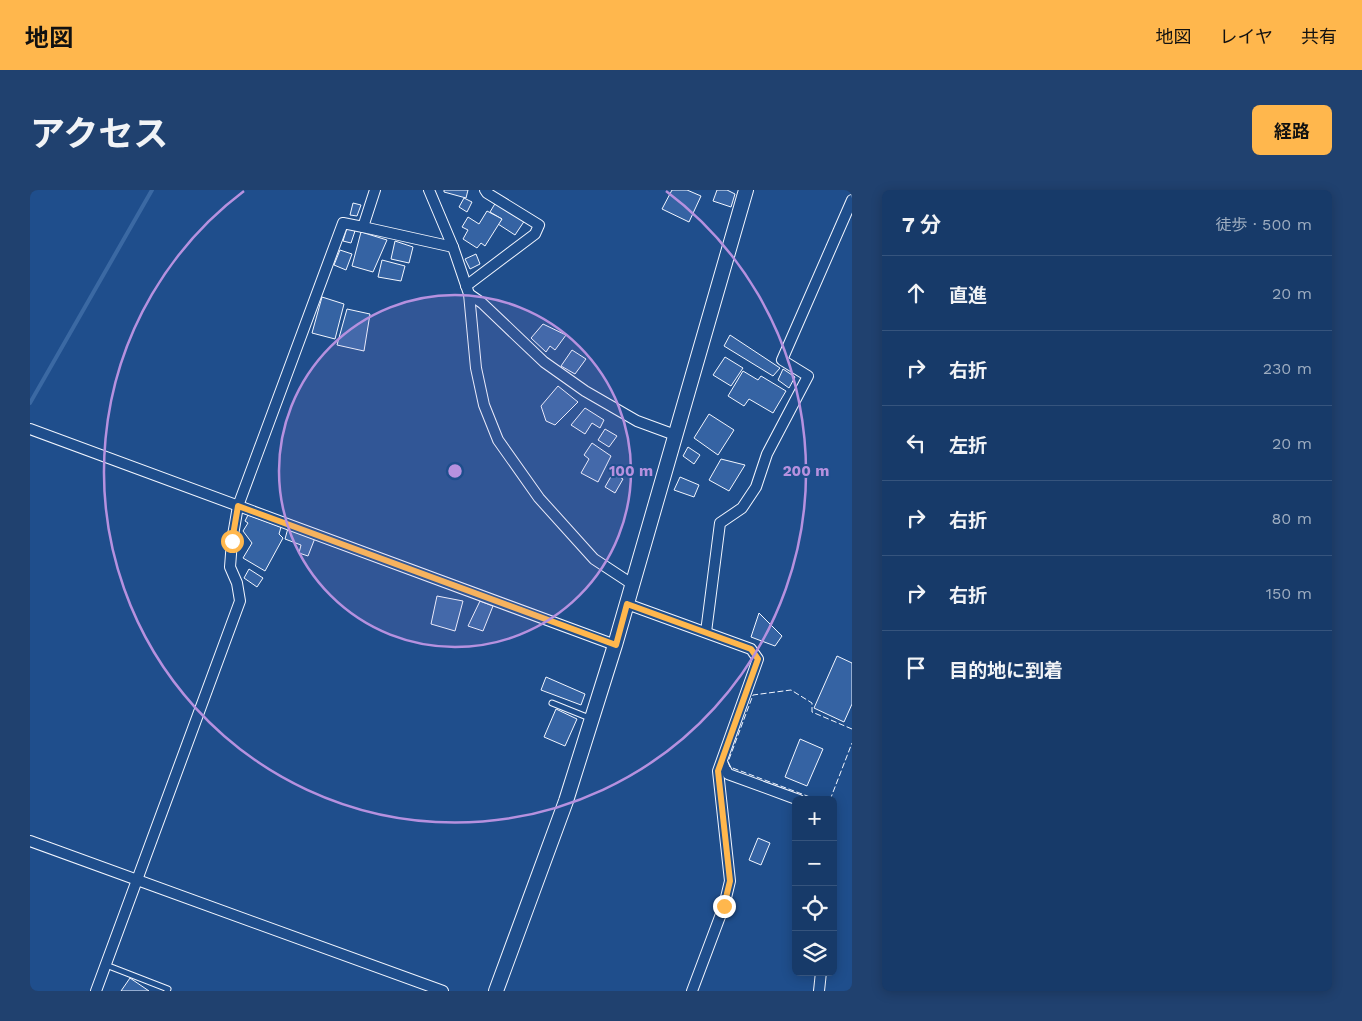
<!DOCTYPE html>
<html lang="ja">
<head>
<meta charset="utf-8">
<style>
	:root { --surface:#173a69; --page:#20416f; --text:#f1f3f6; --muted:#9eadc0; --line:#36547d; --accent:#ffb74d }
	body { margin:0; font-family:"Work Sans","Noto Sans JP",sans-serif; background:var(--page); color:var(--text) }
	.controls { position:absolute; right:15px; bottom:15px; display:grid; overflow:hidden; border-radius:8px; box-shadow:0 2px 12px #0003 }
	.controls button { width:45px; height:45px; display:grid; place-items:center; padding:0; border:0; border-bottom:1px solid var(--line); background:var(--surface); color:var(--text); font:25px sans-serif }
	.stop { position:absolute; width:15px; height:15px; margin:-11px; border:4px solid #ffb74d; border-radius:50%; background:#fff }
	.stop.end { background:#ffb74d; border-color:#fff; box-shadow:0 1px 5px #0008 }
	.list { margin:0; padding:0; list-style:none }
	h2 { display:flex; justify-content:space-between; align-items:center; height:65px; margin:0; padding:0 20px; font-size:21px }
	h2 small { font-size:16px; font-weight:400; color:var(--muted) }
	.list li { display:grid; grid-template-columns:32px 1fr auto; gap:15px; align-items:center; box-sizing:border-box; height:75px; padding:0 20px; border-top:1px solid var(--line) }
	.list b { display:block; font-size:19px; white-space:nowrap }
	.list em { font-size:16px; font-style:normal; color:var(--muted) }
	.icon { flex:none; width:28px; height:28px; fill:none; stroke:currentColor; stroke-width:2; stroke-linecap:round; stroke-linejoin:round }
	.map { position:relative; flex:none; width:822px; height:801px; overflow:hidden; border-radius:8px }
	header { display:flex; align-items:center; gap:30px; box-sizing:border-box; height:70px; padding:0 25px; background:var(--accent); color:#111 }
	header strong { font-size:24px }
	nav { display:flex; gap:28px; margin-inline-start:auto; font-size:18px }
	.intro { display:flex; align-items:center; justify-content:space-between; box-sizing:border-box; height:120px; padding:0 30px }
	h1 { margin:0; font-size:35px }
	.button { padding:12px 22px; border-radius:8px; background:var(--accent); color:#111; font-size:18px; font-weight:700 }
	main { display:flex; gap:30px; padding:0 30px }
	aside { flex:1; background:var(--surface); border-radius:8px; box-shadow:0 2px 12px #0003 }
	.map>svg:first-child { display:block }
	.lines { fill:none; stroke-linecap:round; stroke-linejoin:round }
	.stream { stroke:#3b69a3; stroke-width:4 }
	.building { fill:#3563a3; stroke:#f2f6ff }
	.service-casing { stroke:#f2f6ff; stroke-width:7 }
	.minor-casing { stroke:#f2f6ff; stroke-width:12 }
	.tertiary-casing { stroke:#f2f6ff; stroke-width:16 }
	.service { stroke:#1f4e8c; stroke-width:5 }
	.minor { stroke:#1f4e8c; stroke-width:10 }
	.tertiary { stroke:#1f4e8c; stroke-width:14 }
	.fence { stroke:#f2f6ff; stroke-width:1; stroke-dasharray:6 2.5; stroke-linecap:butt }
	.route { stroke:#ffb74d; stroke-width:6 }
	.ring { fill:none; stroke:#b691df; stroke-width:2.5 }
	.centre { fill:#b691df; stroke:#1f4e8c; stroke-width:2.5 }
	.ring-label { font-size:15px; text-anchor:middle; font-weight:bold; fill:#b691df; stroke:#1f4e8c; stroke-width:4; stroke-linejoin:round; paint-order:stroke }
</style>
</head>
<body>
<header>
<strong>地図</strong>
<nav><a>地図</a><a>レイヤ</a><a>共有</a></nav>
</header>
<div class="intro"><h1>アクセス</h1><a class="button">経路</a></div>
<main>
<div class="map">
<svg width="822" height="801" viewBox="0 0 822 801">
	<rect width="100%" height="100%" fill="#1f4e8c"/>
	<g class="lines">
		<path class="stream" d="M0,213L122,0"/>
	</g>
	<g class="building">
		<path d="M414,0H438L436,8L414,2Z"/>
		<path d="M642,0H657L671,6L659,32L632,19Z"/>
		<path d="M687,0H697L705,4L701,17L683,11Z"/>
		<path d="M434,8L442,12L437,22L429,17Z"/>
		<path d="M466,12L495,30L485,45L468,34L472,29L460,22Z"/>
		<path d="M323,13L331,15L327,26L320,25Z"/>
		<path d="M457,21L472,29L455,56L451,53L447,58L433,49L438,40L432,37L438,27L449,34Z"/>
		<path d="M317,38L325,41L321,53L313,51Z"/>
		<path d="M331,42L357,50L343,82L322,76Z"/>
		<path d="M365,51L383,57L379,73L361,69Z"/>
		<path d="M310,60L322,64L316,80L304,75Z"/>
		<path d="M446,64L450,74L440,79L435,69Z"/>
		<path d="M352,70L375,76L371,91L348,87Z"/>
		<path d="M292,107L314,114L305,149L282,143Z"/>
		<path d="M317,119L340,124L334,161L307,155Z"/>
		<path d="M513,134L536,145L525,160L520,156L516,162L501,148Z"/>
		<path d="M700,145L750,178L743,186L694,156Z"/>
		<path d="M542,160L556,169L545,184L531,176Z"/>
		<path d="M695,167L713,178L701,196L683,185Z"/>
		<path d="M753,179L765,187L759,198L748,190Z"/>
		<path d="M713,181L728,190L731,186L756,201L743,223L719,209L714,216L698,206Z"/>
		<path d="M528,196L548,212L525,235L516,231L511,216Z"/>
		<path d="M555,218L574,230L570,238L562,233L555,244L541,235Z"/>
		<path d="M679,224L704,240L688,265L664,248Z"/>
		<path d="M575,239L587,246L579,257L568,250Z"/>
		<path d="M562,253L581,266L568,292L551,283L559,269L554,265Z"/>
		<path d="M658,257L670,265L664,274L653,266Z"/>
		<path d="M691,269L715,275L699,301L679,290Z"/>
		<path d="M583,283L593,289L585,303L575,297Z"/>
		<path d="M650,287L669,295L664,307L644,300Z"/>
		<path d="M218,325L251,337L249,344L253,348L235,381L213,368L222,353L213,341L218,333L215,331Z"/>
		<path d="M258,338L285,348L278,366L269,363L271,355L255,349Z"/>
		<path d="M219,379L233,388L227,397L214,388Z"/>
		<path d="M407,406L433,411L425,441L401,434Z"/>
		<path d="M450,411L463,416L453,441L438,436Z"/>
		<path d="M729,423L752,446L745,456L721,447Z"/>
		<path d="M807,466L822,473V514L814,532L784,518Z"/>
		<path d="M516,487L555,504L551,515L511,500Z"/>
		<path d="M526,519L547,529L535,556L514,547Z"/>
		<path d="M770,549L793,559L777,596L755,587Z"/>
		<path d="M728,648L740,653L731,675L719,670Z"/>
		<path d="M100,788L119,801H91Z"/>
	</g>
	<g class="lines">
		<g class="service-casing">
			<g id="service">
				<path d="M522,513L562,529"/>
				<path d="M76,775L138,799L137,801"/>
			</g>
		</g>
		<g class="minor-casing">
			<g id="minor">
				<path d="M399,0L423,57L439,104L446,178L454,215L468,250L509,308L564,369L602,394"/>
				<path d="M333,37L423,57"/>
				<path d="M436,96L505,44L509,35L457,3L455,0"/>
				<path d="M439,104L452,113L514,172L555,201L607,231L645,245"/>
				<path d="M0,239L585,455"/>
				<path d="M597,414L721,459L728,469L688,581L700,691L694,716L662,801"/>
				<path d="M676,442L690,333L712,318L726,297L737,264L778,186L752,170L822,10"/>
				<path d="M692,572L698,584L769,610"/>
				<path d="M0,651L413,801"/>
				<path d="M66,801L210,411L207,393L200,377L202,351L208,316L313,33L333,37L345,0"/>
				<path d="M789,801L791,782"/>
			</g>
		</g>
		<g class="tertiary-casing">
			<path id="tertiary" d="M466,801L536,611L585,455L716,0"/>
		</g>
		<use href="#service" class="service"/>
		<use href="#minor" class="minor"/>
		<use href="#tertiary" class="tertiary"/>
		<g class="fence">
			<path d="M788,610L700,577L698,572L723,505L761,500L782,513V522L822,539"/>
			<path d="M800,610L822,553"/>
		</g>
	</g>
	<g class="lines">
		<path class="route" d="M202,351L208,316L586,455L597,414L721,459L728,469L688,581L700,691L694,716"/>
	</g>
	<circle cx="425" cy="281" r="176" fill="#b691df" fill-opacity=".12"/>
	<g class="ring">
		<circle cx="425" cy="281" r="176"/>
		<path d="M636 1A351 351 0 1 1 214 1"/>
	</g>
	<circle cx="425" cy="281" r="8" class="centre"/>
	<g class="ring-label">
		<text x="601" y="286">100 m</text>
		<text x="776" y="286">200 m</text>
	</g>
</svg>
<div class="controls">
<button>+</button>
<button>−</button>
<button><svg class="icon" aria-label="locate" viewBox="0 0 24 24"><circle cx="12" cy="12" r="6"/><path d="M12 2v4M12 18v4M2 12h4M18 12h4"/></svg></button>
<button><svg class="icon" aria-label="layers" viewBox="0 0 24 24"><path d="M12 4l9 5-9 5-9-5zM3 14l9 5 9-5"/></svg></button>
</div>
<div class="stop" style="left:202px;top:351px"></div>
<div class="stop end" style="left:694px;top:716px"></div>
</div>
<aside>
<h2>7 分<small>徒歩 · 500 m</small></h2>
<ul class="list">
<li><svg class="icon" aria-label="ahead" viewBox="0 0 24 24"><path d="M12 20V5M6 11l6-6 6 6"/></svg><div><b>直進</b></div><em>20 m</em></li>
<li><svg class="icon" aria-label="right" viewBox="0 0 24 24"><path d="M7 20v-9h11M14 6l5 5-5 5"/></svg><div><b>右折</b></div><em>230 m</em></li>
<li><svg class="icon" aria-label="left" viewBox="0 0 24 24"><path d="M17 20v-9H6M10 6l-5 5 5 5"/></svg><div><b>左折</b></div><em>20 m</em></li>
<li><svg class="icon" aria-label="right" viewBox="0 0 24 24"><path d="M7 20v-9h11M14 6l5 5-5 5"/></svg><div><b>右折</b></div><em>80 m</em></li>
<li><svg class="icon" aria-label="right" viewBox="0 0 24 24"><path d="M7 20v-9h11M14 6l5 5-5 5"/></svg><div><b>右折</b></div><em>150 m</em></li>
<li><svg class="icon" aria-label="arrive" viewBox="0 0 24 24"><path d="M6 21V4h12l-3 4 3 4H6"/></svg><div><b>目的地に到着</b></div></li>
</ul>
</aside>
</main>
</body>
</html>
